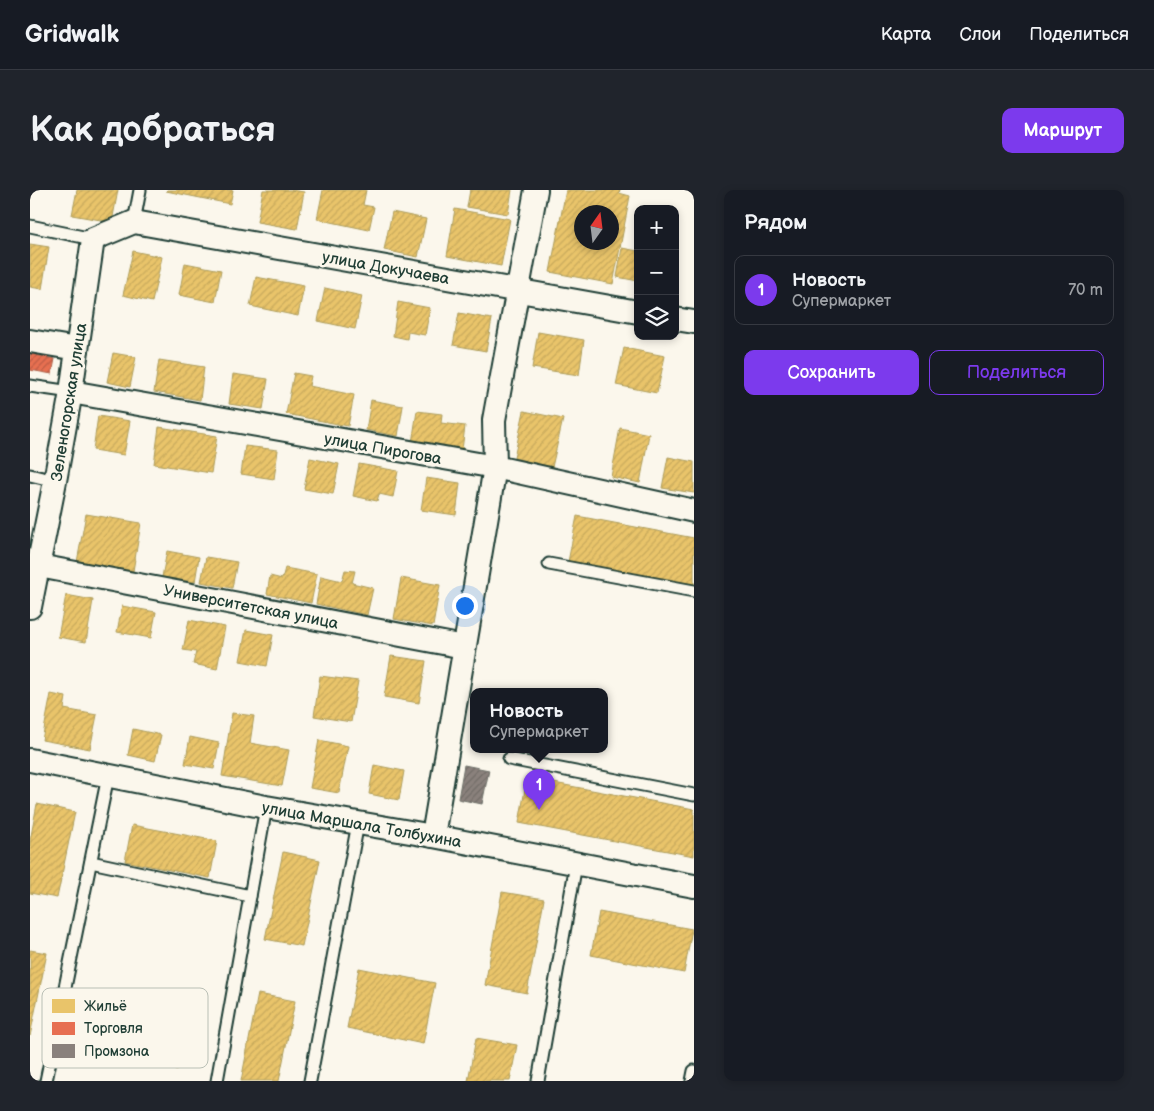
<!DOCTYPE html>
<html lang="ru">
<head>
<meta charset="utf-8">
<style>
	:root { --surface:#171b24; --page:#20242c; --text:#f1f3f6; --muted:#9ea1a6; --line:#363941; --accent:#7c3aed }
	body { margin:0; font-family:"Balsamiq Sans",sans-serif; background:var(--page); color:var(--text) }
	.controls { position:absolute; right:15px; top:15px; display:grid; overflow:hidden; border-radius:10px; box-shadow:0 2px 8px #0003 }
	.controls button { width:45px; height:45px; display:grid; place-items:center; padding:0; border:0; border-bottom:1px solid var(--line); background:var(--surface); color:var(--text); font:25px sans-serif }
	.compass { position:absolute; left:544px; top:15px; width:45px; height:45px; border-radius:50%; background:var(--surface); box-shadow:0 2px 8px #0003; rotate:14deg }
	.you { position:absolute; left:434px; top:415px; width:18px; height:18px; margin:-12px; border:4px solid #fff; border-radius:50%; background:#1a73e8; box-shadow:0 0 0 8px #1a73e833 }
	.badge { display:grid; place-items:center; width:32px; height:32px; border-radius:50%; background:var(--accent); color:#fff; font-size:16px; font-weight:700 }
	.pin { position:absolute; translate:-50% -41px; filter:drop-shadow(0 1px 2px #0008) }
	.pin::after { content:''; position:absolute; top:26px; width:18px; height:15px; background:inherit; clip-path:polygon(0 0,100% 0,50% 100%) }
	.popup { position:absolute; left:440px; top:498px; width:138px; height:65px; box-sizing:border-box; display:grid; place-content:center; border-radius:10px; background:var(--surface); filter:drop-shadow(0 1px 4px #0005); font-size:16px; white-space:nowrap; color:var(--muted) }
	.popup b { font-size:19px; color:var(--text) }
	.popup::after { content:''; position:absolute; left:50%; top:100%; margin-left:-10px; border:10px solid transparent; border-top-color:var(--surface) }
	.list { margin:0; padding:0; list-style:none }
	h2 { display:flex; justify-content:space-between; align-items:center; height:65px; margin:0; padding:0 20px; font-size:21px }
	h2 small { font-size:16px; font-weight:400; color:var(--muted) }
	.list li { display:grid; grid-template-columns:32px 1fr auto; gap:15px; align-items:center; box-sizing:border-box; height:70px; margin:0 10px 10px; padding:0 10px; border:1px solid var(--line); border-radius:10px }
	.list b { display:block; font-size:19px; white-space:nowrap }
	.list p { margin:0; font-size:16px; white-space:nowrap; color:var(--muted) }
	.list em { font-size:16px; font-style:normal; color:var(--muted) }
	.actions { display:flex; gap:10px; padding:15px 20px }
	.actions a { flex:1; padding:11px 0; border:1px solid var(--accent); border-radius:10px; text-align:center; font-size:18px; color:var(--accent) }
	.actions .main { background:var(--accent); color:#fff }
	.icon { flex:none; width:28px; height:28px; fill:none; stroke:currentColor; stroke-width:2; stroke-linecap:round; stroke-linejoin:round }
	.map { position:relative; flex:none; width:664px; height:891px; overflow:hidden; border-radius:10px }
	header { display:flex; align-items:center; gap:30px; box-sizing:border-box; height:70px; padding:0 25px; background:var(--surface); border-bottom:1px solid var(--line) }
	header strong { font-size:24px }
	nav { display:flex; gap:28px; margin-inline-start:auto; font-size:18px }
	.intro { display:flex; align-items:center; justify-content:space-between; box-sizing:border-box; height:120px; padding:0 30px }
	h1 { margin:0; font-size:35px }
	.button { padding:12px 22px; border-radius:10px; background:var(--accent); color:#fff; font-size:18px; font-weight:700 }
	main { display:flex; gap:30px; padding:0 30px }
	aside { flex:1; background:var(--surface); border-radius:10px; box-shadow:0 2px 8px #0003 }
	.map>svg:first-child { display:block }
	.homes { fill:url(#homes-hatch); stroke:#ac9c5a; fill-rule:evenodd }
	.shops { fill:url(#shops-hatch); stroke:#ab6048 }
	.industry { fill:url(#industry-hatch); stroke:#6a6d66 }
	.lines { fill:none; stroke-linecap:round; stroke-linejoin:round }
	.lane-casing { stroke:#1f3d34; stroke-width:15 }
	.street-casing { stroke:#1f3d34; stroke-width:26 }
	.lane { stroke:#fbf7ec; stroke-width:11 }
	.street { stroke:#fbf7ec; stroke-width:22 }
	.labels { text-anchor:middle; stroke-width:5; stroke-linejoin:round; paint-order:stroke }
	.street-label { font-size:16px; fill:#1f3d34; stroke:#fbf7ec }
	.key { fill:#fbf7ec; stroke:#b9bfb5; stroke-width:1 }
	.key-label { font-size:14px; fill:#1f3d34 }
</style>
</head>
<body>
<header>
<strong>Gridwalk</strong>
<nav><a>Карта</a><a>Слои</a><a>Поделиться</a></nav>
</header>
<div class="intro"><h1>Как добраться</h1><a class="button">Маршрут</a></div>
<main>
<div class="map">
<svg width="664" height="891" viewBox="0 0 664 891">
	<defs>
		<pattern id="homes-hatch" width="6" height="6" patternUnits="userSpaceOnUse" patternTransform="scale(1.25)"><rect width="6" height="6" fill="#e9c46a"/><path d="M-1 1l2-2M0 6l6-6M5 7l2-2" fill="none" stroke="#c7a95c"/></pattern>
		<pattern id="shops-hatch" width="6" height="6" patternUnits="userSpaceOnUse" patternTransform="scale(1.25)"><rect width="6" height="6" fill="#e76f51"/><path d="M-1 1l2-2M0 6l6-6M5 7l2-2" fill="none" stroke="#bb5c44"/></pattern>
		<pattern id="industry-hatch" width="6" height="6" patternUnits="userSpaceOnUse" patternTransform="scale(1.25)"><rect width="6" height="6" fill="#8a817c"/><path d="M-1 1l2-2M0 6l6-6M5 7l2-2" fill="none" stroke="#706b66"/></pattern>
	</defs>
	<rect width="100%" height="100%" fill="#fbf7ec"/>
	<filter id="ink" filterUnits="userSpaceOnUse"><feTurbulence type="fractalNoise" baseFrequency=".02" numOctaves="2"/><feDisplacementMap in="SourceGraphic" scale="10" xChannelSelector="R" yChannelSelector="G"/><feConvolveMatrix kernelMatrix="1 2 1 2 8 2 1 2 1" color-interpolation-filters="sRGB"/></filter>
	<g filter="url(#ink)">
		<g class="homes">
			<path d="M47,0H88L82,32L42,25Z"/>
			<path d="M137,0H203L200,14L136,1Z"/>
			<path d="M233,0H261L274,2L267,39L227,32Z"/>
			<path d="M293,0H336L333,15L344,17L339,40L287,29Z"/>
			<path d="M440,0H482L478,24L437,17Z"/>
			<path d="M536,0H590L589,3L600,6L583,94L520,82ZM552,22H582V52H552Z"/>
			<path d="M425,19L480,29L471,76L417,66Z"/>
			<path d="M362,22L396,29L388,67L354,60Z"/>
			<path d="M0,54L19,57L12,99L0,97Z"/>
			<path d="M592,58L608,61V91L587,87Z"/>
			<path d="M103,61L132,67L122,112L93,105Z"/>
			<path d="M155,73L191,80L185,112L149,105Z"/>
			<path d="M226,87L274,96L268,126L220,116Z"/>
			<path d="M295,98L332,106L325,139L288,131Z"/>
			<path d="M368,112L400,118L395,145L378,142L377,149L363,146Z"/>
			<path d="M429,123L462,129L456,161L423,155Z"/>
			<path d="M508,142L554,150L549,185L502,178Z"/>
			<path d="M594,158L635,166L627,203L586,195Z"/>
			<path d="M83,163L106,167L100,197L77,192Z"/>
			<path d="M129,170L174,177L170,210L124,202Z"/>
			<path d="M264,183L281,186L279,196L324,205L318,236L256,224Z"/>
			<path d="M203,184L238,189L233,219L199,214Z"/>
			<path d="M341,210L373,216L368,246L336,240Z"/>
			<path d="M387,221L412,224L411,233L435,236L432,260L382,253Z"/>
			<path d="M494,221L533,229L522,277L484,268Z"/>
			<path d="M68,226L100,231L94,265L63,260Z"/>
			<path d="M129,237L187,246L181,283L124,274Z"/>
			<path d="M590,238L619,244L610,293L581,287Z"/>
			<path d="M215,256L248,260L244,289L211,284Z"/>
			<path d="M638,267L664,272V303L632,298Z"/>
			<path d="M280,268L309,274L303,304L274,299Z"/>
			<path d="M329,274L368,281L363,307L349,304L347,311L323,306Z"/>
			<path d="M396,288L430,293L426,325L391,320Z"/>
			<path d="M56,324L111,333L103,381L47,372Z"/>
			<path d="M547,326L664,348V395L538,372Z"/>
			<path d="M137,361L169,367L165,392L132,387Z"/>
			<path d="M176,367L207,372L202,398L171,392Z"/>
			<path d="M255,378L287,384L281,413L237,404L240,386L252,389Z"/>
			<path d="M315,380L325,381L322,393L343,398L337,425L286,414L291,386L312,391Z"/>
			<path d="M371,388L410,395L403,436L364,429Z"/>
			<path d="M36,405L63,410L56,452L28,447Z"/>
			<path d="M92,416L126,422L121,448L87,442Z"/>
			<path d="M159,430L195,437L187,479L163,474L166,462L153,460Z"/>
			<path d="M216,440L243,445L237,476L210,471Z"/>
			<path d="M361,466L396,471L389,513L354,507Z"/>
			<path d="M290,486L328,491L321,532L284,526Z"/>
			<path d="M21,504L36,507L34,519L67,525L60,559L12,550Z"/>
			<path d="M202,523L224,526L220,553L259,560L252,596L192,586Z"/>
			<path d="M103,539L131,545L125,571L98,565Z"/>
			<path d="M160,547L189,553L184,579L155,574Z"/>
			<path d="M289,550L318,556L309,603L280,598Z"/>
			<path d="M344,575L374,581L369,610L339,604Z"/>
			<path d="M497,588L664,619V666L489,633Z"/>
			<path d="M7,614L45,622L27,708L0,703V651Z"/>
			<path d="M102,635L187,651L180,688L95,671Z"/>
			<path d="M253,662L290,670L272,756L235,749Z"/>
			<path d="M472,702L514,709L497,803L455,795Z"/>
			<path d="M569,722L662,739L654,783L561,765Z"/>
			<path d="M0,760L17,763L0,846Z"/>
			<path d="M329,778L405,793L393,854L317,838Z"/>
			<path d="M228,804L265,811L249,891H211Z"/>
			<path d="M69,827L154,844L147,880L62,864Z"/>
			<path d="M446,848L487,855L480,891H438Z"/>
		</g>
		<path class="shops" d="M0,164L25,169L22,184L0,180Z"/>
		<path class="industry" d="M434,575L459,580L452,614L428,609Z"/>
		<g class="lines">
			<g class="lane-casing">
				<g id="lane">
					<path d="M104,32L110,0"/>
					<path d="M0,36L63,49"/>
					<path d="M0,196L41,202"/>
					<path d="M0,285L25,291"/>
					<path d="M519,374L664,401"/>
					<path d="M479,569L664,605"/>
					<path d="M61,672L220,706"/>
					<path d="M16,891L78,586"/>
					<path d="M187,891L236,617"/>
					<path d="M280,891L328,633"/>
					<path d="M508,891L546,674"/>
					<path d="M662,891L664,881"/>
				</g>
			</g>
			<g class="street-casing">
				<g id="street">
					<path d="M645,129L664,132"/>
					<path d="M0,151L47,159"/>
					<path d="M41,202L465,277L664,321"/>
					<path d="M9,376L434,457"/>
					<path d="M0,417L25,291L41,202L63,49L104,32L608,122"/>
					<path d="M0,570L236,617L403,646L664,696"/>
					<path d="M403,646L465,277L464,230L506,0"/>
				</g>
			</g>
			<use href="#lane" class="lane"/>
			<use href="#street" class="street"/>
		</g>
	</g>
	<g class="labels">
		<g class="street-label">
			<text transform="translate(356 77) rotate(10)" y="6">улица Докучаева</text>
			<text transform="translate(38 212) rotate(-81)" y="6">Зеленогорская улица</text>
			<text transform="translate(353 258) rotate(10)" y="6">улица Пирогова</text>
			<text transform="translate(221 416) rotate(11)" y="6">Университетская улица</text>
			<text transform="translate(332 634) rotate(10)" y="6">улица Маршала Толбухина</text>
		</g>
	</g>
	<rect x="12" y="798" width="166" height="80" rx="8" class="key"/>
	<rect x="22" y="809" width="23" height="14" fill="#e9c46a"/>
	<rect x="22" y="832" width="23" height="13" fill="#e76f51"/>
	<rect x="22" y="854" width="23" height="14" fill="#8a817c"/>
	<g class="key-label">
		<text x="54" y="821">Жильё</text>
		<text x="54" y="843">Торговля</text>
		<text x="54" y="866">Промзона</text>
	</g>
</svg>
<div class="controls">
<button>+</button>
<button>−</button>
<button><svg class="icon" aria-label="layers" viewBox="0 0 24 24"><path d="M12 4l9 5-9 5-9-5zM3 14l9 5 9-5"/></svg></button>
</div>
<svg class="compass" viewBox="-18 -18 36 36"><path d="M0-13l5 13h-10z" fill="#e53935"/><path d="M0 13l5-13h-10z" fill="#9ea1a6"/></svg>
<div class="you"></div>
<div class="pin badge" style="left:509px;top:620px">1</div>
<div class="popup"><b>Новость</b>Супермаркет</div>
</div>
<aside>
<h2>Рядом<small></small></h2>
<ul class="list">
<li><span class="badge">1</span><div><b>Новость</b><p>Супермаркет</p></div><em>70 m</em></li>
</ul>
<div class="actions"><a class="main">Сохранить</a><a>Поделиться</a></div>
</aside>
</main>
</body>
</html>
